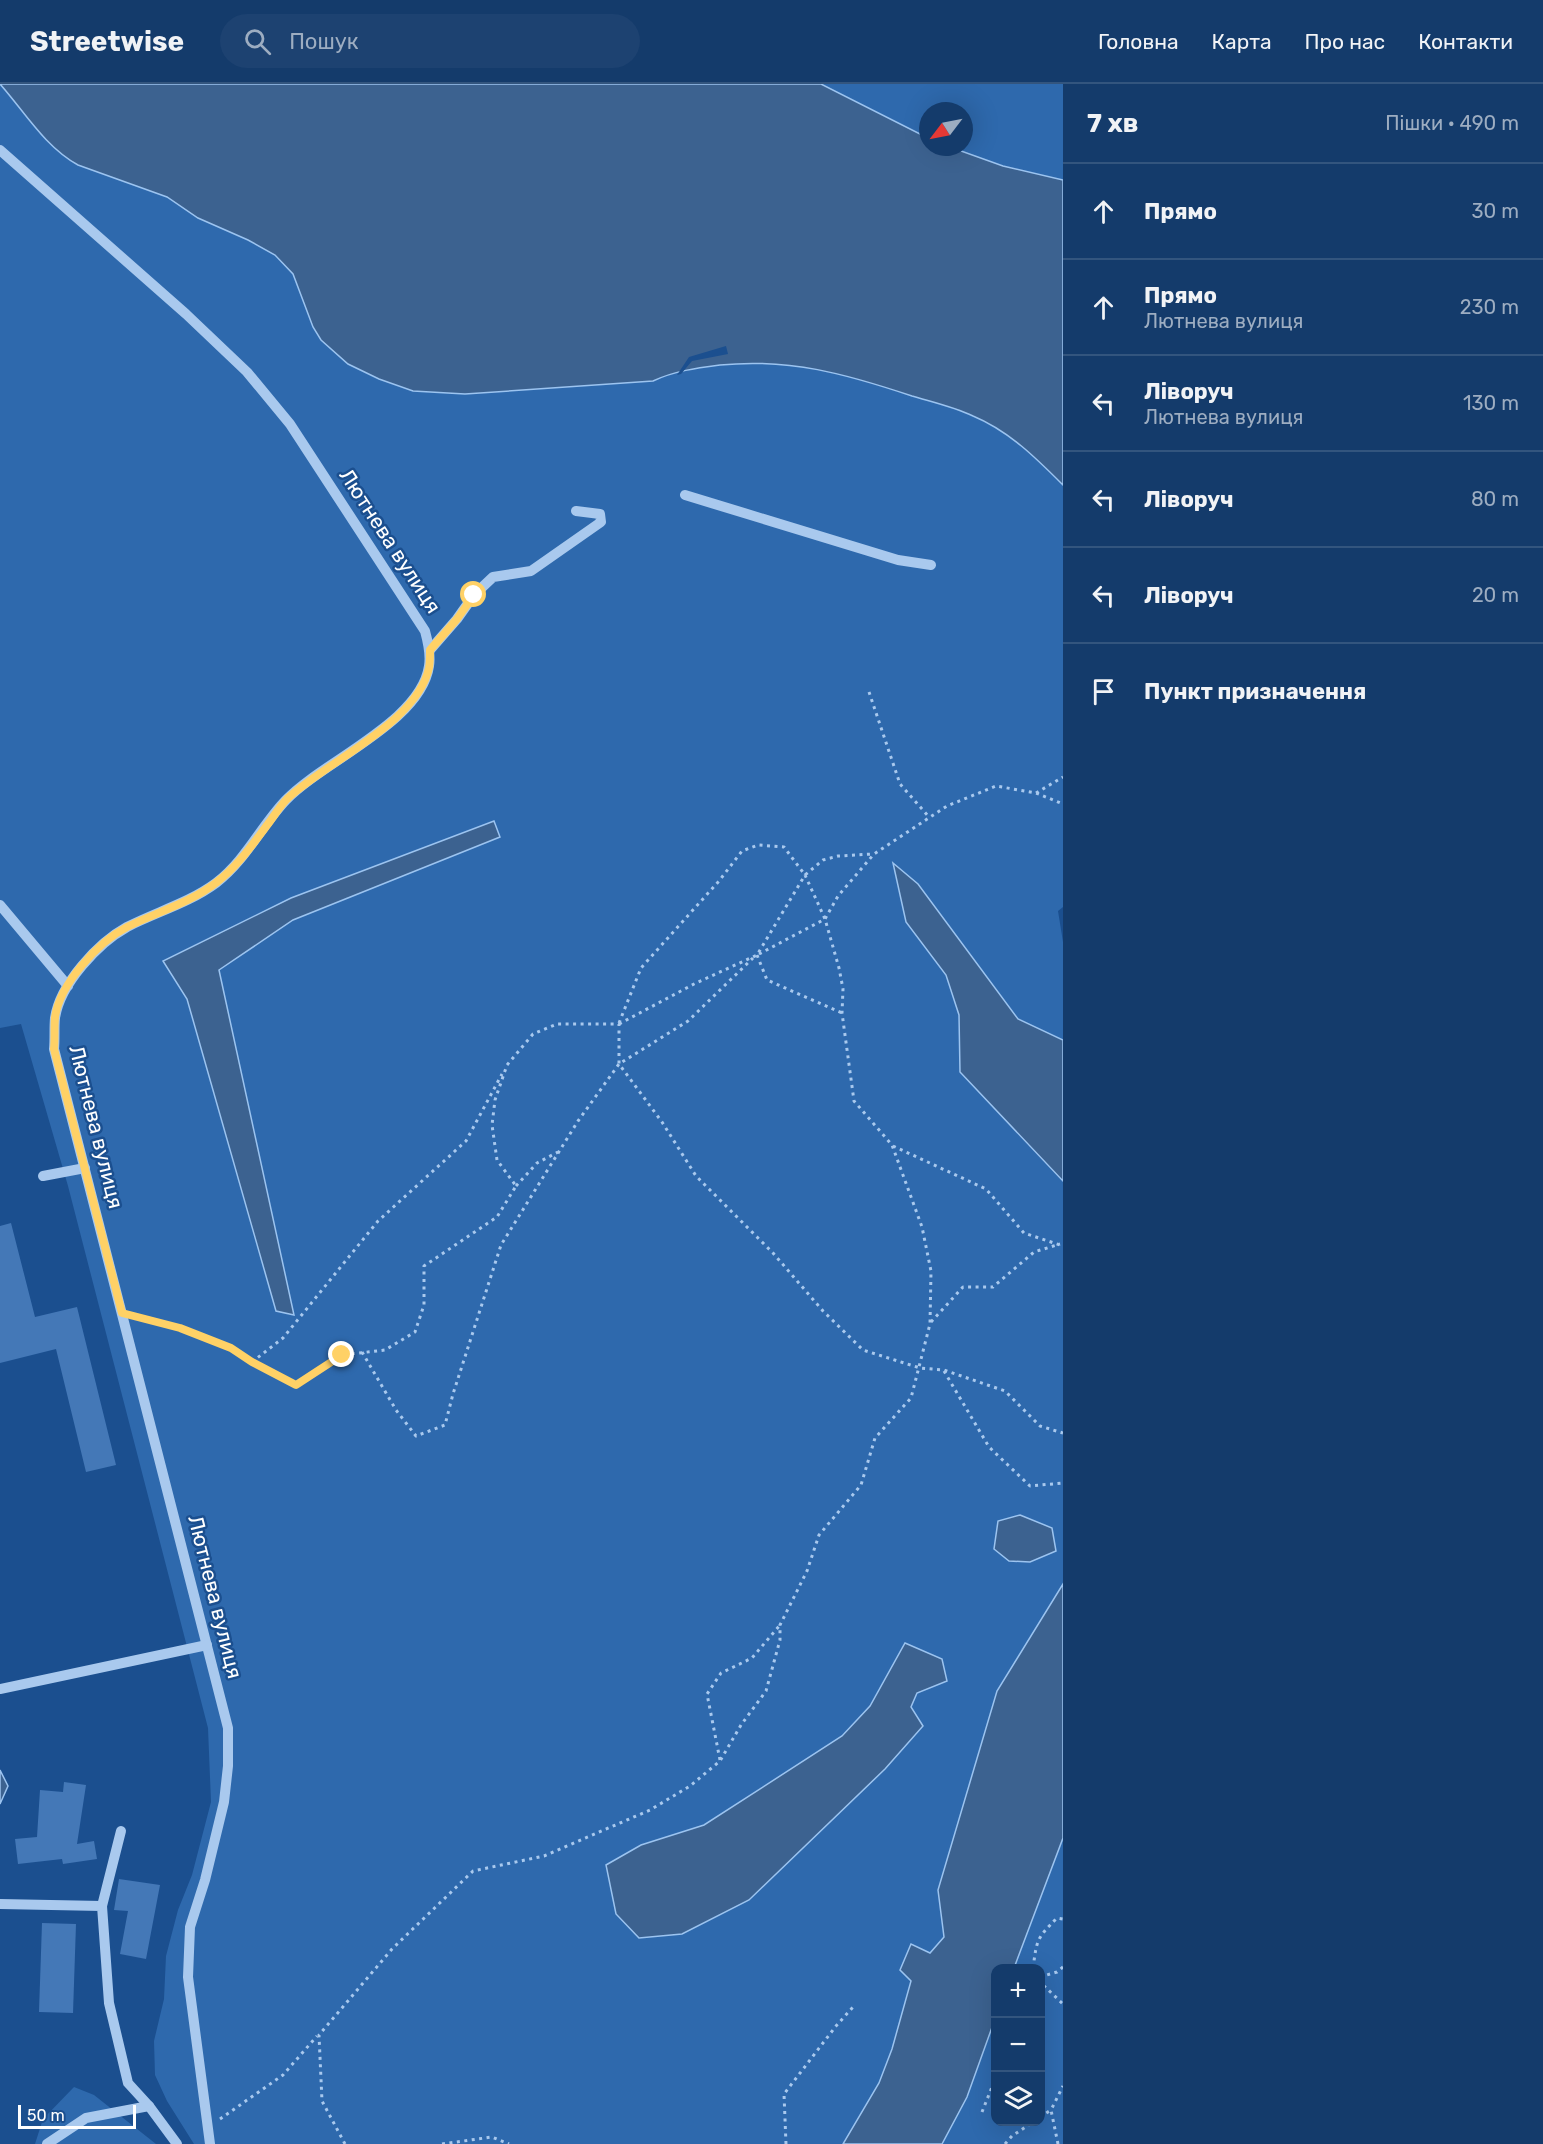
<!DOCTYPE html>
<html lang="uk">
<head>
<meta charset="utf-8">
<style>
	:root { --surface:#143b6b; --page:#1d4271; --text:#f1f3f6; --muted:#9dadc1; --line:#33557e }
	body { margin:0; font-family:Rubik,sans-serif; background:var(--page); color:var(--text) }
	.controls { position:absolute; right:18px; bottom:18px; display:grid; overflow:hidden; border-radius:12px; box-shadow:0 6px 24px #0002 }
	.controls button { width:54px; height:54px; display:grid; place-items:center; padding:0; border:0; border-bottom:2px solid var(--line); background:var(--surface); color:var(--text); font:30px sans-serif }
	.compass { position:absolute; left:919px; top:18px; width:54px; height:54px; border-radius:50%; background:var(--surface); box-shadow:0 6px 24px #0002; rotate:238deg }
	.scale { position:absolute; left:18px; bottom:15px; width:118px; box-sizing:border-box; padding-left:6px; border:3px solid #fff; border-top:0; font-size:16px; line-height:21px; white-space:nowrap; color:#fff; -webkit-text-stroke:4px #1b4f8f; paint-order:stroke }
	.stop { position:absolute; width:18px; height:18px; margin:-14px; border:4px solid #ffd166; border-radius:50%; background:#fff }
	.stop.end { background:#ffd166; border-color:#fff; box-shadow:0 2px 6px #0008 }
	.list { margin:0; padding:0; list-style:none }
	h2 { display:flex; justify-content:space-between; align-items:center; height:78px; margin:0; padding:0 24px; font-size:26px }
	h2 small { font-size:20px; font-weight:400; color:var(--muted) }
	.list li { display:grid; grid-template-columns:39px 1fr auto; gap:18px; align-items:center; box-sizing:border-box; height:96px; padding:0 24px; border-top:2px solid var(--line) }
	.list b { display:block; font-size:22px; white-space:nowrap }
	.list p { margin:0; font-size:20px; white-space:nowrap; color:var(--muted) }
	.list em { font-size:20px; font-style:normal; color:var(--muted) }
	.icon { flex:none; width:33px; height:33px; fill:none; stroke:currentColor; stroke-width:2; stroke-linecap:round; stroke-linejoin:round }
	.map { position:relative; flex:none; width:1063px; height:2060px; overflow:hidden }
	header { display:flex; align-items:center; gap:36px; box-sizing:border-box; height:84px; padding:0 30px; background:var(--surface); border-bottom:2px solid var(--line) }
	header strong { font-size:28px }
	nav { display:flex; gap:33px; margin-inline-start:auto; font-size:21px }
	.search { width:420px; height:54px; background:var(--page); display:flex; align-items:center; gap:15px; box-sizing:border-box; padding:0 21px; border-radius:33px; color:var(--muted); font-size:22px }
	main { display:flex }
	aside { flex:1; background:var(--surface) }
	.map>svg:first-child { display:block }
	.green { fill:#2e69ad; fill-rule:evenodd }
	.water { fill:#3c6290; stroke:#9cc4f0; stroke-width:1.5 }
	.pier { fill:#1b4f8f }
	.building { fill:#4478b7 }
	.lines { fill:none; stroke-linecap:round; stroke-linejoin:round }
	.path { stroke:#a9c9ee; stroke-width:3; stroke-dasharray:3 4.5; stroke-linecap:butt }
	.minor { stroke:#a9c9ee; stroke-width:10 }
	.route { stroke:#ffd166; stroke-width:8 }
	.labels { text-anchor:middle; stroke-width:5; stroke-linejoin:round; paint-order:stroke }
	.street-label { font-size:21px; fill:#fff; stroke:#1b4f8f }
</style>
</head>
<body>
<header>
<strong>Streetwise</strong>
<div class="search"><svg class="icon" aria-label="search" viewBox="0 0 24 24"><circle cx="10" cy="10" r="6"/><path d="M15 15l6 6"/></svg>Пошук</div>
<nav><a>Головна</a><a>Карта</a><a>Про нас</a><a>Контакти</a></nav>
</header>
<main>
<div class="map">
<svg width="1063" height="2060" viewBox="0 0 1063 2060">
	<rect width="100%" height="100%" fill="#1b4f8f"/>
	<g class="green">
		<path d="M0,0L54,64L78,81L167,113L198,134L248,156L275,171L293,190L301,210L348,280L379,295L413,307L465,310L653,297C674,287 697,284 720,281C790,274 846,290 912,312C932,318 954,323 973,332C1009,347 1036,374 1063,401V823L1058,827L1063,858V956L1018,935L918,800L893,780L906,838L946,891L959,931L960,988L1063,1097V1500L997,1607L938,1806L944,1853L930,1870L911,1861L900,1886L911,1897L892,1965L879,1999L843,2060H194L167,2017L155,1991L154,1957L164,1915L166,1872L178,1826L192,1791L211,1718L208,1644L68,1102L21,940L0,944ZM494,738L500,753L293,836L219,886L294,1231L276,1227L187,915L164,876L291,814ZM905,1560L947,1596L917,1609L911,1623L922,1642L639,1854L641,1761L704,1741L842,1652L870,1622Z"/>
		<path d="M821,0H1063V96L1003,82L950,63H964V27H928V54Z"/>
		<path d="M1063,1754V2060H942L967,2013L995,1935L996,2038H1040V1884H1014Z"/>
		<path d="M74,2003L94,2011L156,2060H35L43,2035Z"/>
	</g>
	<g class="water">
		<path d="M0,0H821L928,54V63H950L1003,82L1063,96V401C1036,374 1009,347 973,332C954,323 932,318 912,312C846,290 790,274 720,281C697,284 674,287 653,297L465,310L413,307L379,295L348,280L321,256L313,243L293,190L275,171L248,156L198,134L167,113L78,81C45,63 24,27 0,0Z"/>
		<path d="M494,737L500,753L293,836L219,886L294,1231L276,1227L187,915L163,877L291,814Z"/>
		<path d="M893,779L918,800L1018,935L1063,956V1097L960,988L959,931L946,891L906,838Z"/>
		<path d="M1020,1431L1052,1444L1056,1467L1030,1478L1009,1477L994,1465L998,1437Z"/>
		<path d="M1063,1500V1754L1014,1884H996L995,1935L967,2013L942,2060H843L879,1999L892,1965L911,1897L900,1886L911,1860L930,1869L944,1853L938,1806L997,1607Z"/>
		<path d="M905,1559L942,1575L947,1597L917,1609L911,1623L923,1642L885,1685L749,1816L682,1850L639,1854L616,1830L606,1781L641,1761L704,1741L842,1652L870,1622Z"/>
		<path d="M0,1686L8,1702L0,1720Z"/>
	</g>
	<path class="pier" d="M726,262L728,270L692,277L681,290L677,291L689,273Z"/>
	<g class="building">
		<path d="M11,1139L35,1233L77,1223L116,1381L86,1388L56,1265L0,1279V1142Z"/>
		<path d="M64,1698L86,1701L77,1760L94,1757L97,1775L63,1780L62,1775L18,1780L15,1755L37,1753L40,1706L63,1708Z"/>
		<path d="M119,1795L160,1801L146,1875L120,1870L128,1827L114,1826Z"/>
		<path d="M42,1839L76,1840L73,1929L39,1928Z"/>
	</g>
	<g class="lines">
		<g class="path">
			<path d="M869,608L900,700L929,733"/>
			<path d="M1036,709L1063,693"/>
			<path d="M759,870L825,835L838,812L874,770L947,722L996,702L1036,709L1063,720"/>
			<path d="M757,871L767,896L842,929"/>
			<path d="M619,939L641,884L719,797L742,767L758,761L784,763L805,791L823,776L838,772L873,770"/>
			<path d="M893,1062L986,1105L1024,1149L1063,1162"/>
			<path d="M516,1102L537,1079L558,1068"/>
			<path d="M136,1232L180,1244L231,1264L252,1278L296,1301L342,1271L385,1266L415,1248L424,1221V1182L497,1133L516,1102L497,1076L492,1041L495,1016L507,981L533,950L557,940H619V980L688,937L753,874"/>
			<path d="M931,1238L963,1203H993L1034,1168L1060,1160"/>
			<path d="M362,1268L396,1326L416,1352L445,1341L453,1310L501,1161L578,1037L619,980L662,1038L696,1092L773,1169L823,1227L863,1266L920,1284L944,1286L1005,1307L1040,1342L1063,1349"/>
			<path d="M252,1278L283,1254L378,1137L466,1057L502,990"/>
			<path d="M944,1287L989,1363L1030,1402L1063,1399"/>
			<path d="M720,1676L707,1610L721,1589L752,1574L780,1541"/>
			<path d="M1033,1884C1037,1856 1036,1855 1057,1834L1063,1835"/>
			<path d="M1040,1893L1057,1888L1063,1883"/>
			<path d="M1040,1895L1043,1901L1063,1920"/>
			<path d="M982,2028L996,1993"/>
			<path d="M1040,2033L1051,2026"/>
			<path d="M220,2035L283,1991L317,1952"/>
			<path d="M345,2060L322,2017L319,1951L392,1865L473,1787L544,1772L650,1726L690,1702L720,1677L741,1641L766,1607L780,1556V1541L807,1487L819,1451L861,1401L875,1354L911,1314L930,1240L931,1187L922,1143L892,1061L854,1017L842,929L843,905L839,884L825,835L805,791L757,871L694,900L619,940"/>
			<path d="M442,2060L492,2053L509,2060"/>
			<path d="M786,2060L784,2010L836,1942L853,1923"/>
			<path d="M1005,2060L1012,2052L1033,2038"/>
			<path d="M1058,2060L1051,2026L1063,2002"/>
		</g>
		<g class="minor">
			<path d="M0,66L186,230L247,288L290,340L425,547C428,558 431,570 429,582C421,638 323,677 286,716C261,742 246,776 216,799C189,819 156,828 127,843C98,859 60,900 55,934C54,944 55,955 54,965L228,1644V1682L224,1718L205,1796L190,1843L188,1893L210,2060"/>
			<path d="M685,411L898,476L931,481"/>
			<path d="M430,566L457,535L474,511L493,493L531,487L601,438L600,430L576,427"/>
			<path d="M0,821L68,902"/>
			<path d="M43,1092L85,1084"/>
			<path d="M0,1605L207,1561"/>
			<path d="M0,1820L102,1822L109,1919L128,1999L149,2022L177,2060"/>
			<path d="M102,1822L121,1747"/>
			<path d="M47,2060L86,2034L149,2022"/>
		</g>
	</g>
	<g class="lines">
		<path class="route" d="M342,1271L296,1301L252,1278L231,1264L180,1244L122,1229L54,965C55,955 54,944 55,933C60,900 98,858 127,843C157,828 190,819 217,798C238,782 252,761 268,740C274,732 280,722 287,715C327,677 417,639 429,584C430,579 430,572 430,566L457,535L474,511"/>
	</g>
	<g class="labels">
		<g class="street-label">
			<text transform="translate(390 457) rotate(57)" y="7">Лютнева вулиця</text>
			<text transform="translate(96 1043) rotate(76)" y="7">Лютнева вулиця</text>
			<text transform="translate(215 1513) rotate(76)" y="7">Лютнева вулиця</text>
		</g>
	</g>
</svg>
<div class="controls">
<button>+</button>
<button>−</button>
<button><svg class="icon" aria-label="layers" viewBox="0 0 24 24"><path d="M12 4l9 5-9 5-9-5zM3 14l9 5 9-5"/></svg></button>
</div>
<svg class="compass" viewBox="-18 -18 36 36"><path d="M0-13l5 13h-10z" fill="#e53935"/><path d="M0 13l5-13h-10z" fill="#9dadc1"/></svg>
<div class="scale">50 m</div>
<div class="stop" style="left:474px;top:511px"></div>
<div class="stop end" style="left:342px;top:1271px"></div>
</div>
<aside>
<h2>7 хв<small>Пішки · 490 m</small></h2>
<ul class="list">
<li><svg class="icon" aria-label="ahead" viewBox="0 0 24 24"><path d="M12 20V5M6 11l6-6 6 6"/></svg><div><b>Прямо</b></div><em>30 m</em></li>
<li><svg class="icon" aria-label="ahead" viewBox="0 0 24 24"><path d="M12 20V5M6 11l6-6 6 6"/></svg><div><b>Прямо</b><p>Лютнева вулиця</p></div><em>230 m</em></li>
<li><svg class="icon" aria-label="left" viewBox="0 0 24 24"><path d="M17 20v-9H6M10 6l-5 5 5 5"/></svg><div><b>Ліворуч</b><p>Лютнева вулиця</p></div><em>130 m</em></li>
<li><svg class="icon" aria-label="left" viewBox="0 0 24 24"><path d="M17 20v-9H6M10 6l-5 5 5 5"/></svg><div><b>Ліворуч</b></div><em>80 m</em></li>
<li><svg class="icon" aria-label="left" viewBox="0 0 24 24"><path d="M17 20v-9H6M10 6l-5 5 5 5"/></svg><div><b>Ліворуч</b></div><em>20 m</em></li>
<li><svg class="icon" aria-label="arrive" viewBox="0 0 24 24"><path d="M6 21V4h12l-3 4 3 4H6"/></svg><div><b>Пункт призначення</b></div></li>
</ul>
</aside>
</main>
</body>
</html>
